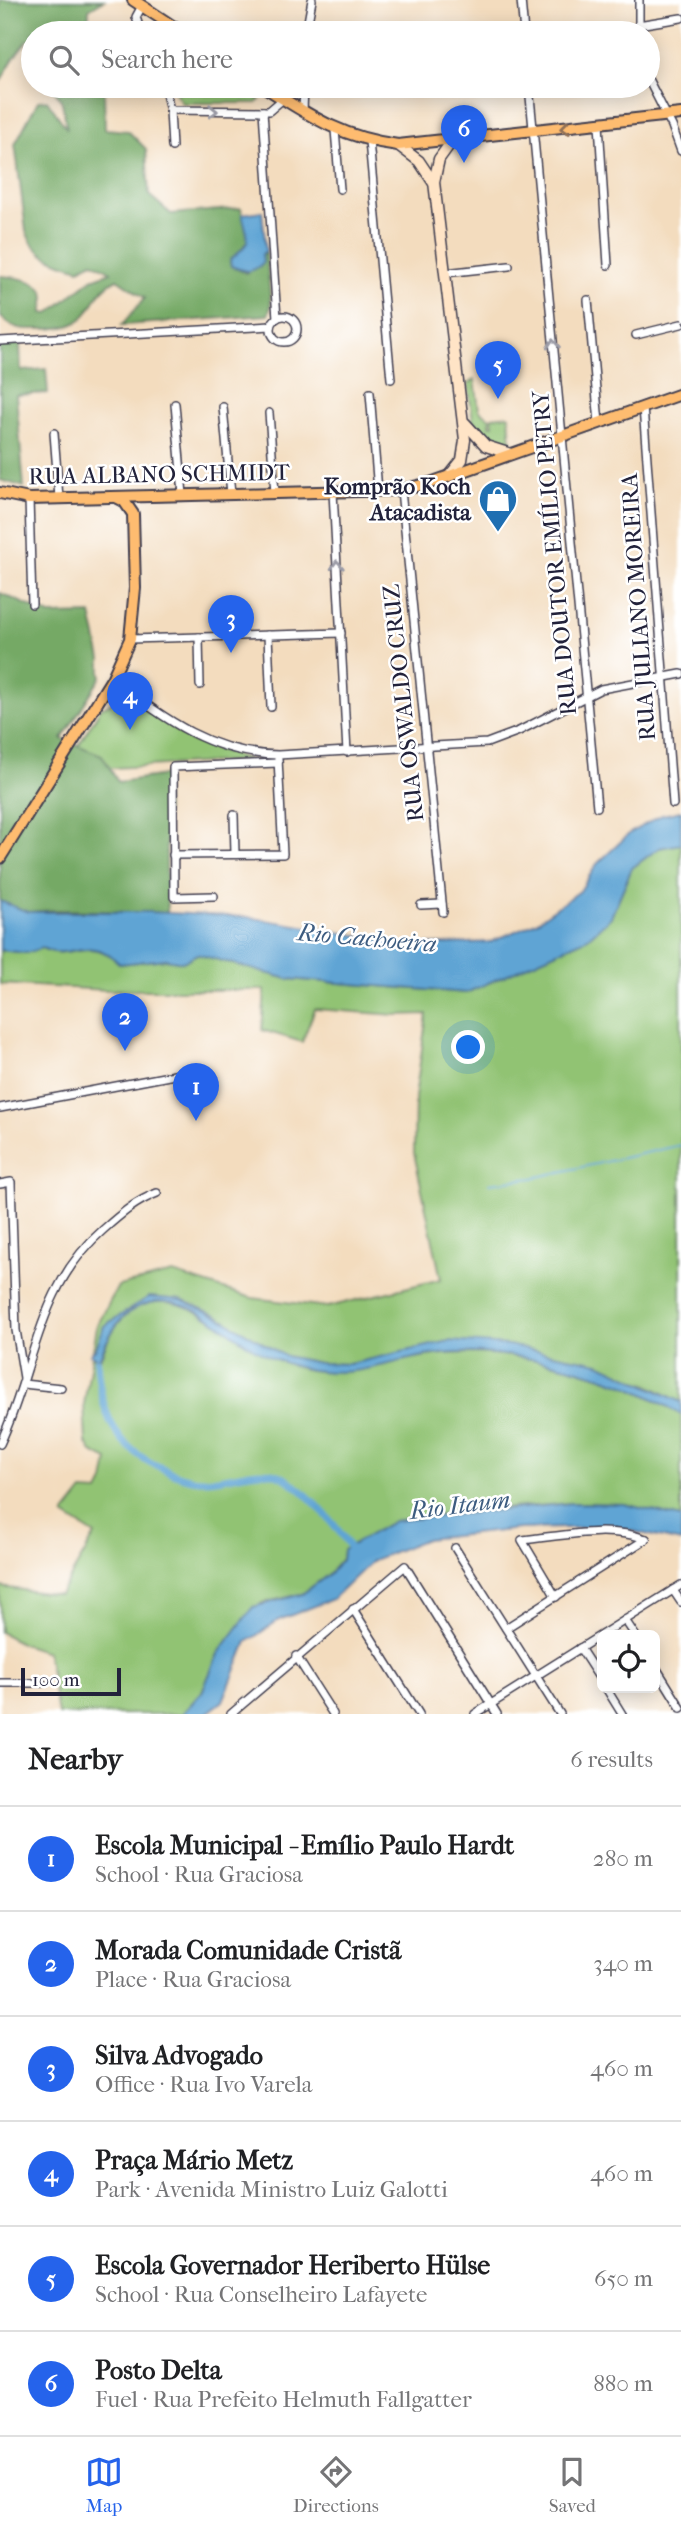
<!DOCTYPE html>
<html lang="en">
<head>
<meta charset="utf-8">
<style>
	:root { --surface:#fff; --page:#f2f2f2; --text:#202124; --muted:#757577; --line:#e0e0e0; --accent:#2563eb }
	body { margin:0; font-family:"IM FELL French Canon",serif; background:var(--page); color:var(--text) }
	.controls { position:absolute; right:21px; bottom:21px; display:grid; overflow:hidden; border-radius:10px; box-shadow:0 4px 18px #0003 }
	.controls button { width:63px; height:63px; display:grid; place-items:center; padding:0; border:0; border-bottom:2px solid var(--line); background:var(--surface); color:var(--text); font:35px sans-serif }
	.scale { position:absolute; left:21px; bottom:18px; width:100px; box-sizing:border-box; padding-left:7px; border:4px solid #22223b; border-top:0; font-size:19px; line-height:24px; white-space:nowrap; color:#22223b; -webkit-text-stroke:5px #fff; paint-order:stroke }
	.you { position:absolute; left:469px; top:1048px; width:24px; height:24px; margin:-18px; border:5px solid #fff; border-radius:50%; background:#1a73e8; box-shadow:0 0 0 10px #1a73e833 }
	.badge { display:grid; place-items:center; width:46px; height:46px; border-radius:50%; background:var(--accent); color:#fff; font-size:23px; font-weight:700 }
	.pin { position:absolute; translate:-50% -58px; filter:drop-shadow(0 2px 4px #0008) }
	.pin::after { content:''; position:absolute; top:37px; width:24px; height:21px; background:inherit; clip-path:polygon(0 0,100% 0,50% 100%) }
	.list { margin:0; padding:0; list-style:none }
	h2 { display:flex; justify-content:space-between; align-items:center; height:91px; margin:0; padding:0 28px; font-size:30px }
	h2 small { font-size:23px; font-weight:400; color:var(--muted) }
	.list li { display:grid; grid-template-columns:46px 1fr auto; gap:21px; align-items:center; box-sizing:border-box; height:105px; padding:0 28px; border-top:2px solid var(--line) }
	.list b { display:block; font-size:26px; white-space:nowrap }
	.list p { margin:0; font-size:23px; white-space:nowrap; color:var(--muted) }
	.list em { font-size:23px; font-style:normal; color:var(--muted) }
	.icon { flex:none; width:38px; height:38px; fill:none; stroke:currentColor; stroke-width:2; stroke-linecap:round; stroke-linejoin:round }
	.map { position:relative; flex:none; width:681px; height:1714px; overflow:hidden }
	.search { position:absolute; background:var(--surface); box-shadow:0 4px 18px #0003; left:21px; right:21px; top:21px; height:77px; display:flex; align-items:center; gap:18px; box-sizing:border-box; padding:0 24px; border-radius:38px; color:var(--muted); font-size:26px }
	.sheet { height:721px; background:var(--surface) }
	nav { display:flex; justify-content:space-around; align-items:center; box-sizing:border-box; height:98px; border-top:2px solid var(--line); background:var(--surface); font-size:19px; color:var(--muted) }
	nav a { display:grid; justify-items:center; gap:4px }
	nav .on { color:var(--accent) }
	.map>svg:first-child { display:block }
	.green { fill:#91c373; stroke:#5a7257; stroke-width:2 }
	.forest { fill:#74a965; stroke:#4b6650; stroke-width:2 }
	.water { fill:#5fa4d4; stroke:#406388; stroke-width:2 }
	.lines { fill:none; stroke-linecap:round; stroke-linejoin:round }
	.stream { stroke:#5fa4d4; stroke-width:2 }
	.canal { stroke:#5fa4d4; stroke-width:7 }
	.street-casing { stroke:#413e4f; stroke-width:10 }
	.secondary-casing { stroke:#413e4f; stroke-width:13 }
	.primary-casing { stroke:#413e4f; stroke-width:14 }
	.street { stroke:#fff; stroke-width:7 }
	.secondary { stroke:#ffe4c6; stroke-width:10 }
	.primary { stroke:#febc70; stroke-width:10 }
	.oneway { stroke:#9c9ca7 }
	.oneway2 { stroke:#906f56 }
	.labels { text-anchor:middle; stroke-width:5; stroke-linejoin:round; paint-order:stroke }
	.street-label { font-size:23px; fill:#22223b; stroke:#fff }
	.poi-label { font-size:23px; font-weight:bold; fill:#22223b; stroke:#fff; text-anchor:end }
	.water-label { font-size:24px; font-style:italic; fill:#3d5c80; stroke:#fff }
</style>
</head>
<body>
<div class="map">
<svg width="681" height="1714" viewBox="0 0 681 1714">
	<rect width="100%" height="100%" fill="#fff"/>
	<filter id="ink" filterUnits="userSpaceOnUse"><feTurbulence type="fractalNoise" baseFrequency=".0143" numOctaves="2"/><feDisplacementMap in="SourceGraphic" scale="14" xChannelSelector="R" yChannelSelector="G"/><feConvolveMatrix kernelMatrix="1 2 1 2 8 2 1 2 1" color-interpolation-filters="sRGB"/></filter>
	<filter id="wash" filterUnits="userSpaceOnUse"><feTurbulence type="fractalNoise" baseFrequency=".00686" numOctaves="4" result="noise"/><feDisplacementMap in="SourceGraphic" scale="28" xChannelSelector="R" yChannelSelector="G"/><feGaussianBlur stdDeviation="1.57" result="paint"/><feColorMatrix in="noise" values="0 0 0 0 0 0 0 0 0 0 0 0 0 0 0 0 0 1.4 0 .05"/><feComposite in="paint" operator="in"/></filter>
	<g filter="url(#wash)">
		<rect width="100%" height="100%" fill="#f3dcbe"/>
		<g class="green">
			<path d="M171,86H242L260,100L256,103H182Z"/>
			<path d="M475,379L479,410L490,418V425H493L492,417L509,415L511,443H490L473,421L468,384Z"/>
			<path d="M122,697L138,703L190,740L250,760L63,771L101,708Z"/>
			<path d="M681,844V1402L646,1384L508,1345L391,1355L349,1364L319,1363L285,1356L216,1315L181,1300L149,1297L104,1326L96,1348L100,1359C110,1333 120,1310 150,1303C201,1291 262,1370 320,1371C357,1372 408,1356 447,1354C520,1349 620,1374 681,1415V1518L624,1504L572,1503L447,1513L394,1521L343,1550L342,1559L328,1575L302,1594L262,1603L218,1654L202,1692L182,1714H58L47,1652L22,1644L0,1632V1587L60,1595L95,1535L64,1515L83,1491L99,1492L104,1482L108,1460L92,1452L86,1442L84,1404L97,1326L118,1286L173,1273L252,1298L328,1307L441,1279L414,1153L415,1097L427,1014L396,1015L315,1009L302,1042L262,1030L265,990H107L0,984V950L26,953L42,948C72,963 87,932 121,964L166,959L183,962L197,954L288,979L466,993L588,938L611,917L632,868L659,848Z"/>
		</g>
		<g class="forest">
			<path d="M0,0H104L89,9L88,33H33V40H28C15,53 9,67 0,82Z"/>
			<path d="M52,86H117L104,92L105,129L128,131L146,149L149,195L171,214L241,208C248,239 256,237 230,260L231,266L246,273L266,251L271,306L268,315L122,325L145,298L117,279C81,298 102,330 39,329C22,329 13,330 0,316V276C12,277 43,279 45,297C45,302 42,307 43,313L48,314L92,279L111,272L93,262L79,269C55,261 35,257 26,231L15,144L38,101L47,100L67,129L62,102Z"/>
			<path d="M20,343L21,371L46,369L48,393L16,395L24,487L0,480V345Z"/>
			<path d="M0,593L50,615L91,614L101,659V677L62,739L102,755L118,782L165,775L167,913L57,910L28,912L0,901Z"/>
		</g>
		<g class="water">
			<path d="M262,211L266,251L262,254L263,263C251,274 245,272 231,266L230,260C253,240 249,243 242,214Z"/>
			<path d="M681,811V844L659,848L632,868L611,917L588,938L466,993L288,979L197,954L183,962L166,959L120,964C87,931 72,963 42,948L26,953L0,950V901L28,912H150L247,917L374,938L397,946L491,942L536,922L580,891L597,864L630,833L662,815Z"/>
			<path d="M149,1297L181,1300L216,1315L285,1356L319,1363L349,1364L449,1341L508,1345L599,1363L681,1402V1415C617,1372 502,1343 425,1356C390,1362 357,1376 320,1371C299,1369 273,1360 255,1349C225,1331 189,1294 150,1303C120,1310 110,1333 99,1359L90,1354L96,1348L104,1326Z"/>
			<path d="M572,1503L624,1504L681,1518V1542L614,1527L520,1529L426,1539L373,1560L333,1599L279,1620L247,1642L223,1701L206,1714H182L202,1692L218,1654L253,1607L302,1594L328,1575L342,1560L343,1550L394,1521Z"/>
		</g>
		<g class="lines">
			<path class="stream" d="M489,1183L533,1178L681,1145"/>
			<path class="canal" d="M97,1361C100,1411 114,1448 162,1468C174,1474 190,1480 203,1480C227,1481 256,1466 278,1475C300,1483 338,1526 349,1547"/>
		</g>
	</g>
	<g filter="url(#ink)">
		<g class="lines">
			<g class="street-casing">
				<g id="street">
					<path d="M521,0L524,33"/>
					<path d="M638,25L681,18"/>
					<path d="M141,33L136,17L142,6"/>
					<path d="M306,33L312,0"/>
					<path d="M639,33V0"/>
					<path d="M648,79L672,126L681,151"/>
					<path d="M164,86L170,110L269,111L283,99"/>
					<path d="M529,86L597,807"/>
					<path d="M170,110L172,147"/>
					<path d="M263,111L277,318"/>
					<path d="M303,111L304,86"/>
					<path d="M599,124L608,265"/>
					<path d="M335,130L340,189"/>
					<path d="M369,141L391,379"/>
					<path d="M445,273L509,266"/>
					<path d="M588,300L599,423"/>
					<circle cx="284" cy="329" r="13"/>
					<path d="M636,335L681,324"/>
					<path d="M0,341L271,326"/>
					<path d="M370,393L378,491"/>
					<path d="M175,404L183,495"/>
					<path d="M223,407L231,494"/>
					<path d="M643,407L673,804"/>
					<path d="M269,413L275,493"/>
					<path d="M54,433L59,498"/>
					<path d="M401,490L443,912"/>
					<path d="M333,492L347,752"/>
					<path d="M29,499L32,604"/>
					<path d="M268,635L271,707"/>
					<path d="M199,637L200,685"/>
					<path d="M130,639L341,633"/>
					<path d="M112,679C164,718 210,754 278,755L487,743L519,731L601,689L681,674"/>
					<path d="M234,815L235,854"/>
					<path d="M173,855L283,854L278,759"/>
					<path d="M214,896L174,897L173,767L278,763"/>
					<path d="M421,905L442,904"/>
					<path d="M0,1108L185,1073"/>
					<path d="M0,1184L11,1182L16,1330L24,1378"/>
					<path d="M23,1384L61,1388"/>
					<path d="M0,1444C36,1367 36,1288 104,1229C121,1214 136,1201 157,1193"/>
					<path d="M455,1548L560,1714"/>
					<path d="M673,1590L681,1602"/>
					<path d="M556,1597L522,1540C563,1536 607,1525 646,1539"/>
					<path d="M353,1609L419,1714"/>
					<path d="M625,1620L635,1635"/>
					<path d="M506,1628L646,1539"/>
					<path d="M580,1648L602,1682"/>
					<path d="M296,1656L333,1714"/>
					<path d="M655,1666L681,1708"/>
					<path d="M0,1683H42"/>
					<path d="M606,1688L622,1714"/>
					<path d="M231,1714L405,1566L497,1714"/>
					<path d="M475,1714L681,1585"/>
				</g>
			</g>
			<g class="secondary-casing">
				<g id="secondary">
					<path d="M398,145L419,161L433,182"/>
					<path d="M465,423L486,446L511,454"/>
					<path d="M450,475L462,460L465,440L434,182L439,159L452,141"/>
				</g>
			</g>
			<g class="primary-casing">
				<g id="primary">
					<path d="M133,0L183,33"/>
					<path d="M263,86C310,116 342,138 398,145L681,114"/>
					<path d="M0,493L29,499L401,490L430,483L681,394"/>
					<path d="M0,858L112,679L130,639L135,588L133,514L124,501L116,497"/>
				</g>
			</g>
			<use href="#street" class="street"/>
			<use href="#secondary" class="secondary"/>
			<use href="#primary" class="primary"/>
		</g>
		<defs><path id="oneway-chevron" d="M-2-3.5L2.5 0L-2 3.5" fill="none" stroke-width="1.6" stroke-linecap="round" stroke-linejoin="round" transform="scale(1.75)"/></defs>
		<g class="oneway">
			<use href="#oneway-chevron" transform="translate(213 111) rotate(1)"/>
			<use href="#oneway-chevron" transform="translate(553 344) rotate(-95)"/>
			<use href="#oneway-chevron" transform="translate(337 565) rotate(-93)"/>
		</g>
		<use class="oneway2" href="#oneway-chevron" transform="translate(565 128) rotate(173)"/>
	</g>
	<defs>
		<g id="shop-pin" transform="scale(2.0125)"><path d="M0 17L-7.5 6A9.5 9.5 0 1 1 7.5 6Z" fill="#1f6fb2" stroke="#fff"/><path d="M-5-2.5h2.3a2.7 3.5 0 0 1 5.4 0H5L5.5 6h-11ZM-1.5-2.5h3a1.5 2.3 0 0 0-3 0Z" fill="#fff"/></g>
	</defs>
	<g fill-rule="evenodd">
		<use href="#shop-pin" x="498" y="499"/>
	</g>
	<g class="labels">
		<g class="street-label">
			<text transform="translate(159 474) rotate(-1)" y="8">RUA ALBANO SCHMIDT</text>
			<text transform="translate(554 553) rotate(-95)" y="8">RUA DOUTOR EMÍLIO PETRY</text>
			<text transform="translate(638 607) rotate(-94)" y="8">RUA JULIANO MOREIRA</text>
			<text transform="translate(403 703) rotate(-96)" y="8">RUA OSWALDO CRUZ</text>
		</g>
		<g class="poi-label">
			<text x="471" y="494">Komprão Koch<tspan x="471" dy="26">Atacadista</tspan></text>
		</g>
		<g class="water-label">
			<text transform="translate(367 938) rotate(5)" y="8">Rio Cachoeira</text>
			<text transform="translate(460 1505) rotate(-7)" y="8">Rio Itaum</text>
		</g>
	</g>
</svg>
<div class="controls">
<button><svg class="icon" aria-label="locate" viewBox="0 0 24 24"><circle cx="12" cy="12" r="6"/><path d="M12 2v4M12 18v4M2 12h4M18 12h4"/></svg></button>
</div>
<div class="scale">100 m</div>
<div class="you"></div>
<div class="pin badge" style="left:196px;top:1121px">1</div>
<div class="pin badge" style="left:125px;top:1051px">2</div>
<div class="pin badge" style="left:231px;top:653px">3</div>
<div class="pin badge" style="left:130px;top:730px">4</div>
<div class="pin badge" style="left:498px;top:399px">5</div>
<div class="pin badge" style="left:464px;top:163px">6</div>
<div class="search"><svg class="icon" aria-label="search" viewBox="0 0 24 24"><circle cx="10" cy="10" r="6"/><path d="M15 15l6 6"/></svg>Search here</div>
</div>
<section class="sheet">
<h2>Nearby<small>6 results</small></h2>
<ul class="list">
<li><span class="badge">1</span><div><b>Escola Municipal - Emílio Paulo Hardt</b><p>School · Rua Graciosa</p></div><em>280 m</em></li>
<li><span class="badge">2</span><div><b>Morada Comunidade Cristã</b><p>Place · Rua Graciosa</p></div><em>340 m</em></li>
<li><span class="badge">3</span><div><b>Silva Advogado</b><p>Office · Rua Ivo Varela</p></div><em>460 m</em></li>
<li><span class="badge">4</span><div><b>Praça Mário Metz</b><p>Park · Avenida Ministro Luiz Galotti</p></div><em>460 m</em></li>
<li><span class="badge">5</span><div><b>Escola Governador Heriberto Hülse</b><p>School · Rua Conselheiro Lafayete</p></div><em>650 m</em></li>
<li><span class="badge">6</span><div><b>Posto Delta</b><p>Fuel · Rua Prefeito Helmuth Fallgatter</p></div><em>880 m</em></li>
</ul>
</section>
<nav>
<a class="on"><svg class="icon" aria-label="map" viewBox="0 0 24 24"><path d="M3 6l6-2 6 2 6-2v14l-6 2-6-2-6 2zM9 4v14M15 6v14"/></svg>Map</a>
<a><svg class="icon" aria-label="directions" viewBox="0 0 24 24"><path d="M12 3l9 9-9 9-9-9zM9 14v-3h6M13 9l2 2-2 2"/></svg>Directions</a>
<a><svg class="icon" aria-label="saved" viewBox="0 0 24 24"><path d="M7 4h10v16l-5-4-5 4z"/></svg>Saved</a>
</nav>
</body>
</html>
